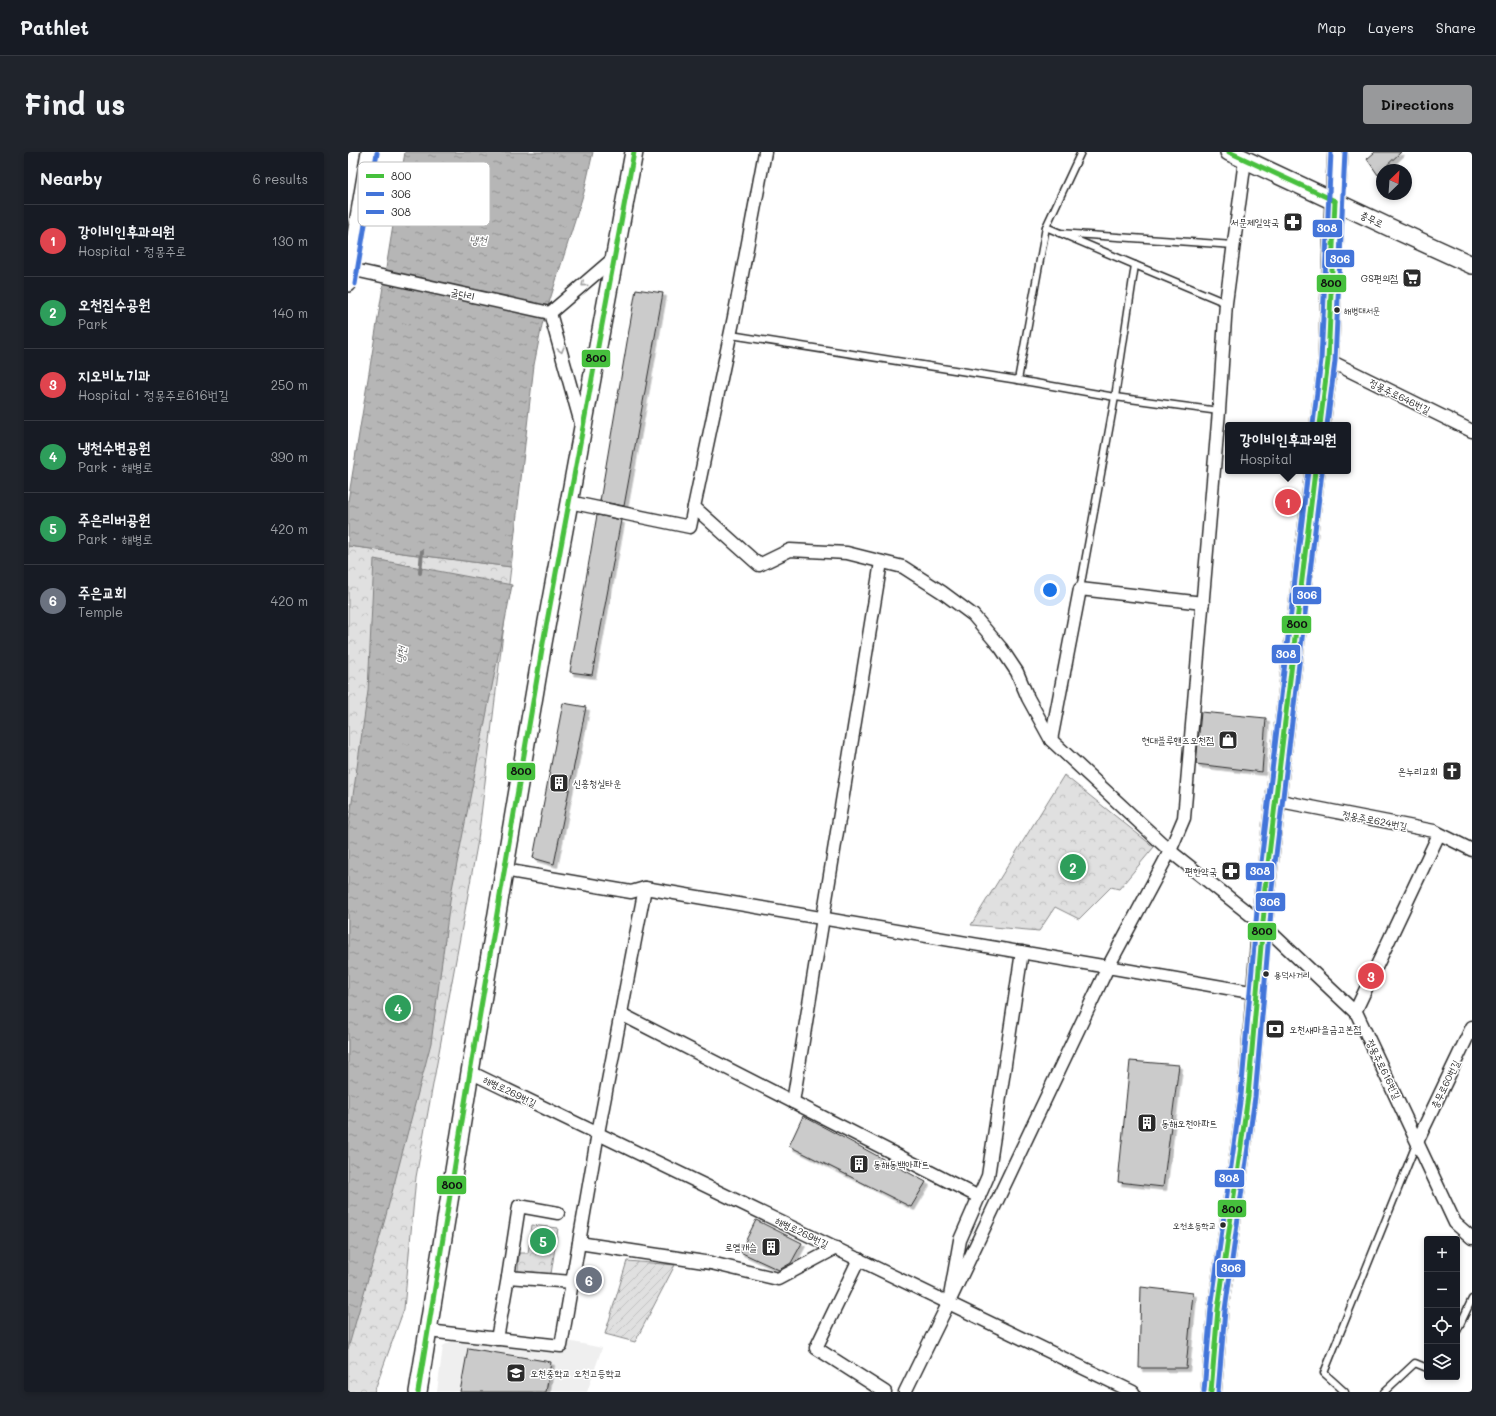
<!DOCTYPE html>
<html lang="en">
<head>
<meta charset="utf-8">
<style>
	:root { --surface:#171b24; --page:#20242c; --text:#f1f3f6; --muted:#9ea1a6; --line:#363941; --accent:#98999b }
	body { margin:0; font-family:Mali,"Poor Story",sans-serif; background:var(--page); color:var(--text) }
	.controls { position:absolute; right:12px; bottom:12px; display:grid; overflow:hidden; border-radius:4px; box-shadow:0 2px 6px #0003 }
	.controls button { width:36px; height:36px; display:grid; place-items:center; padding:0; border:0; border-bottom:1px solid var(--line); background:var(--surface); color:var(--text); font:20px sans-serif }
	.compass { position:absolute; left:1028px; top:12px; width:36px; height:36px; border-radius:50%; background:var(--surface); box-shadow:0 2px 6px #0003; rotate:25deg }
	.you { position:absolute; left:702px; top:438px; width:14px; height:14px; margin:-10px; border:3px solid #fff; border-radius:50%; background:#1a73e8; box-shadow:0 0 0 6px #1a73e833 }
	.badge { display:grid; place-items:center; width:26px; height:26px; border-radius:50%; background:var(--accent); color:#fff; font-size:13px; font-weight:700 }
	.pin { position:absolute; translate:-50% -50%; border:2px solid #fff; box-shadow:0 1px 4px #0006 }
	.popup { position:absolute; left:877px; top:270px; width:126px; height:52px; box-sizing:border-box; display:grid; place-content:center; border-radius:4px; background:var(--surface); filter:drop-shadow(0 1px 3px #0005); font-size:13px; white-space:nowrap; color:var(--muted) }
	.popup b { font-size:15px; color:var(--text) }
	.popup::after { content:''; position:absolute; left:50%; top:100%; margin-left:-8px; border:8px solid transparent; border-top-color:var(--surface) }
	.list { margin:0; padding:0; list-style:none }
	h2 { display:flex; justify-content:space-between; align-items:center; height:52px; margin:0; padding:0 16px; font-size:17px }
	h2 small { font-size:13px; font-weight:400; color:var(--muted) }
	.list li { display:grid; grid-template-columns:26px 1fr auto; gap:12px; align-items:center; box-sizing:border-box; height:72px; padding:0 16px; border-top:1px solid var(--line) }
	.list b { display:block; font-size:15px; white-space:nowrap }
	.list p { margin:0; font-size:13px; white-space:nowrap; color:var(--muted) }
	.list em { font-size:13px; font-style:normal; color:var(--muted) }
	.icon { flex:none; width:22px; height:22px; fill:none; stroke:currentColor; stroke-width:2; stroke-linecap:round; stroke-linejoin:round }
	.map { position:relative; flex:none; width:1124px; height:1240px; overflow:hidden; border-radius:4px }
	header { display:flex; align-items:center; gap:24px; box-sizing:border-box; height:56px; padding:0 20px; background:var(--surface); border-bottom:1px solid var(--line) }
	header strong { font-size:19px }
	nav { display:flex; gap:22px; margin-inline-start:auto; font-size:14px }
	.intro { display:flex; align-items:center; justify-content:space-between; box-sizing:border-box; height:96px; padding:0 24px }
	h1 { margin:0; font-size:28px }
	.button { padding:10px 18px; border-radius:4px; background:var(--accent); color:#111; font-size:14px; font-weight:700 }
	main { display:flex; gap:24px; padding:0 24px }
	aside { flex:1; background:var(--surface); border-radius:4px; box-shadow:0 2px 6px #0003 }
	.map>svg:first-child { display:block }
	.built { fill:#efefef }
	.park { fill:url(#park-crowns); stroke:#868686 }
	.garden { fill:url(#garden-furrows); stroke:#868686 }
	.water { fill:url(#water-ripples); stroke:#7e7e7e }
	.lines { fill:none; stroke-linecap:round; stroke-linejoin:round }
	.stream { stroke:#7e7e7e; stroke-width:4 }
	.building { fill:#cbcbcb; stroke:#2b2b2b; filter:url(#shadow) }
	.lane-casing { stroke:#2b2b2b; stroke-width:9 }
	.street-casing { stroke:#2b2b2b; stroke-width:15 }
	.secondary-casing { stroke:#2b2b2b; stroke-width:20 }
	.primary-casing { stroke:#2b2b2b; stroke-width:22 }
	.lane { stroke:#fff; stroke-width:6 }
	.street { stroke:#fff; stroke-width:12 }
	.secondary { stroke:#fff; stroke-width:17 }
	.primary { stroke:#fff; stroke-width:19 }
	.bus-1-casing { stroke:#fff; stroke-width:8 }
	.bus-2-casing { stroke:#fff; stroke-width:8 }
	.bus-3-casing { stroke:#fff; stroke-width:8 }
	.bus-1 { stroke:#46c03d; stroke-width:5 }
	.bus-2 { stroke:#4374d9; stroke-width:5 }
	.bus-3 { stroke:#4374d9; stroke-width:5 }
	.oneway { stroke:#a0a0a0 }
	.bus-dot { fill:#2b2b2b; stroke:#fff; stroke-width:1.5 }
	.labels { text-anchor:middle; stroke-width:3; stroke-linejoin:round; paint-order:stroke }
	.bus-label { font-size:9px; fill:#2b2b2b; stroke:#fff; text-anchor:start }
	.street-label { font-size:10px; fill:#2b2b2b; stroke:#fff }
	.poi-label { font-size:10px; fill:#2b2b2b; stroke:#fff; text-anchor:end }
	.water-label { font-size:11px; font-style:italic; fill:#5c5c5c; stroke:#fff }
	.key { fill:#fff; stroke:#bfbfbf; stroke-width:1 }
	.key-label { font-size:11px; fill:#2b2b2b }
	.line-badge { stroke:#fff; stroke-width:1.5 }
	.badge-label { font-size:11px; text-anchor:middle; font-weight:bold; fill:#fff }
	.pale-badge-label { font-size:11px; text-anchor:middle; font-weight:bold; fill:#111 }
</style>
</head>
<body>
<header>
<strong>Pathlet</strong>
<nav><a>Map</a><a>Layers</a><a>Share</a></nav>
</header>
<div class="intro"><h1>Find us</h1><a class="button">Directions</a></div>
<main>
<aside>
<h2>Nearby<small>6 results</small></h2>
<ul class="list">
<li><span class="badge" style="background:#e0444e">1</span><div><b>강이비인후과의원</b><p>Hospital · 정몽주로</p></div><em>130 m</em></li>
<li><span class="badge" style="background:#2e9e5b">2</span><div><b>오천집수공원</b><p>Park</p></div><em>140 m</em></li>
<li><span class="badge" style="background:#e0444e">3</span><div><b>지오비뇨기과</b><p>Hospital · 정몽주로616번길</p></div><em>250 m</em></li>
<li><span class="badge" style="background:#2e9e5b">4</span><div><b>냉천수변공원</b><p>Park · 해병로</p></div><em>390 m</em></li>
<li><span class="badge" style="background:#2e9e5b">5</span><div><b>주은리버공원</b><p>Park · 해병로</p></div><em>420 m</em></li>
<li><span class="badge" style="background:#6b7280">6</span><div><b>주은교회</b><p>Temple</p></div><em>420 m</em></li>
</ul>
</aside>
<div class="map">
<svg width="1124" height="1240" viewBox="0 0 1124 1240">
	<defs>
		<pattern id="park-crowns" width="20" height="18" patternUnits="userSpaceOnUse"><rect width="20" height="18" fill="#e0e0e0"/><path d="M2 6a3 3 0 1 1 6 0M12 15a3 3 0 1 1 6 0" fill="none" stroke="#c0c0c0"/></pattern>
		<pattern id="garden-furrows" width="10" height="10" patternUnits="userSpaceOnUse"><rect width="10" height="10" fill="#e0e0e0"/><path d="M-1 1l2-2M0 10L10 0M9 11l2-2" fill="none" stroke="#c0c0c0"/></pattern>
		<pattern id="water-ripples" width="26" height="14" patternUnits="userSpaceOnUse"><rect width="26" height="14" fill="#b6b6b6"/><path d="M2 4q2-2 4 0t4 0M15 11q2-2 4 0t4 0" fill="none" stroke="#949494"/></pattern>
		<filter id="shadow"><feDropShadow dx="3.5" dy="3.5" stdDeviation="0" flood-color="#0004"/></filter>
	</defs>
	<rect width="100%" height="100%" fill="#fff"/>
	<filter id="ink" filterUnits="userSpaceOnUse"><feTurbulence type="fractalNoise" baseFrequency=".025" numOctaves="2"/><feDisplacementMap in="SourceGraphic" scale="8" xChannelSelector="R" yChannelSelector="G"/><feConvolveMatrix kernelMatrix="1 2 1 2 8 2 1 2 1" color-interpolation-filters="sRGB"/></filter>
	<g filter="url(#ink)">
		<path class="built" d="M106,1187L216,1201L220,1189L254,1196L239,1240H89L95,1194Z"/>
		<g class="park">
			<path d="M0,394L163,415L130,688L68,1025L56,1157L26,1240H0Z"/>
			<path d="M716,623L806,695L771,737L763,735L731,767L707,755L691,779L623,773Z"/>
			<path d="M184,1073L210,1076L203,1122L170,1119L171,1101H180Z"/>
		</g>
		<path class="garden" d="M279,1109L327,1113L287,1190L257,1182Z"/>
		<g class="water">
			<path d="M57,0H245L236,40L194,173L186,213L163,415L0,394V349Z"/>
			<path d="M26,407L164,433L103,742L83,891L37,1067L0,1197V678L20,539Z"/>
		</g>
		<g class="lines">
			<path class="stream" d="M72,421L74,399"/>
		</g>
		<g class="building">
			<path d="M1027,0H1053L1036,16L1030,23L1019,7Z"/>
			<path d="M288,137L315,141L276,354L252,349Z"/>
			<path d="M249,363L273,368L244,523L222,520Z"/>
			<path d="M215,551L238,555L206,712L185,706Z"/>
			<path d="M853,560L918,566L914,620L848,612Z"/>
			<path d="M782,909L831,913L815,1035L770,1030Z"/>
			<path d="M455,964L578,1030L563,1055L441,994Z"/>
			<path d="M408,1068L454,1091L443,1111L431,1118L392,1100Z"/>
			<path d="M793,1135L845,1141L838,1216H791Z"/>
			<path d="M120,1196L203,1210L198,1240H112Z"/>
		</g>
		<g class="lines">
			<g class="lane-casing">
				<g id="lane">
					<path d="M698,75L787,113"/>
					<path d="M711,81L886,93"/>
					<path d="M383,183L670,228L767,245L871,259"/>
					<path d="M670,228L698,75L733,0"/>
					<path d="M732,437L767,245L787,113L878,151"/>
					<path d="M1109,1179L1124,1147"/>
					<path d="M997,1240L976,1221L1069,990"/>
					<path d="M1036,1240L1067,1211L1079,1216"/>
				</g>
			</g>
			<g class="street-casing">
				<g id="street">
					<path d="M417,0L386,165L346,355L411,413L442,398L499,401L555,415L594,440L625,463L653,496L669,520L680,546L703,588L822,699L836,666L871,259L878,151L897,8"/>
					<path d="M2,117L202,161"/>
					<path d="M202,161L234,275"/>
					<path d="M202,161L266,106"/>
					<path d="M980,208L1124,279"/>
					<path d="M221,350L342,375L346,355"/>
					<path d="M703,588L732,437L855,451"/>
					<path d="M927,648L1086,679L1124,698"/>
					<path d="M156,718L283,740L297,736"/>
					<path d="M674,800L640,1024L612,1088L601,1150L760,815L908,841"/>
					<path d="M1007,860L1091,682"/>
					<path d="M273,862L631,1045"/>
					<path d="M122,920L785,1240"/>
					<path d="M445,950L533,410"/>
					<path d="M1070,988L1124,875"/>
					<path d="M210,1061L171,1054L160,1125L224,1130"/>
					<path d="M231,1091L363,1111L430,1127L488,1096"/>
					<path d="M511,1107L468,1196L537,1240"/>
					<path d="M80,1179L213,1194L250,981L297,736L760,815L822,699L914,772L1009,862L1107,1071L1124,1086"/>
					<path d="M149,1187L160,1125"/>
					<path d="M557,1240L601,1150"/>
				</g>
			</g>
			<g class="secondary-casing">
				<g id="secondary">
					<path d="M881,0L1043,76L1124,113"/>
					<path d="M0,131L22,0"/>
					<path d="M70,1240L122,920L195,491L286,0"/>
				</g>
			</g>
			<g class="primary-casing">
				<g id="primary">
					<path d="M972,273L980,209L987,49L990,0"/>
					<path d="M863,1240L870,1157L900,944L914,772L916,759L915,753L967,319"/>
				</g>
			</g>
			<use href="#lane" class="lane"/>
			<use href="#street" class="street"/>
			<use href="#secondary" class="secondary"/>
			<use href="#primary" class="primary"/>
			<g class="bus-1-casing">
				<g id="bus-1">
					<path d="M881,0L987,49"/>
					<path d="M972,273L980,209L987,49"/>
					<path d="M70,1240L122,920L195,491L286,0"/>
					<path d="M863,1240L870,1157L900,944L916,759L915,753L967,319"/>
				</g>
			</g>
			<g class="bus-2-casing">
				<g id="bus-2">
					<path d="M7,132L29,1"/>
					<path d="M979,273L987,209L997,0"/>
					<path d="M870,1240L877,1158L907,945L923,759L922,753L974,320"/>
				</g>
			</g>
			<g class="bus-3-casing">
				<g id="bus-3">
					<path d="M965,272L973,208L983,0"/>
					<path d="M856,1239L863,1156L893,943L909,759L908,752L960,319"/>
				</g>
			</g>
			<use href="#bus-1" class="bus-1"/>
			<use href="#bus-2" class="bus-2"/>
			<use href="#bus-3" class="bus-3"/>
		</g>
		<defs><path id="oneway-chevron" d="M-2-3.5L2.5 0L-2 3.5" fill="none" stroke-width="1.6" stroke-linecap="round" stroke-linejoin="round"/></defs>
		<g class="oneway">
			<use href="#oneway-chevron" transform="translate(236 132) rotate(139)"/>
			<use href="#oneway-chevron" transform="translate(213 198) rotate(75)"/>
		</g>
	</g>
	<defs>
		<g id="pharmacy-square" transform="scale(1)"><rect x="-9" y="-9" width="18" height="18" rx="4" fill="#2b2b2b" stroke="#fff"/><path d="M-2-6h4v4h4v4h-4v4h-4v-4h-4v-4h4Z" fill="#fff"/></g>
		<g id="supermarket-square" transform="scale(1)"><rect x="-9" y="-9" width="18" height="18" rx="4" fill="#2b2b2b" stroke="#fff"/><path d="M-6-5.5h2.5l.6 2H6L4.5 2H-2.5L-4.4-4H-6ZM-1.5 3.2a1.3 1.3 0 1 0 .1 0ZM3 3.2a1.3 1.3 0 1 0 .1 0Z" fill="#fff"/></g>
		<g id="shop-square" transform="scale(1)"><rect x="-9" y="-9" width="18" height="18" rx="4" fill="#2b2b2b" stroke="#fff"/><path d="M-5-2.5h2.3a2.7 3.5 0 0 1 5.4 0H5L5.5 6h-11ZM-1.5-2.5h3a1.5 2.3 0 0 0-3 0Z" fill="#fff"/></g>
		<g id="church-square" transform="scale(1)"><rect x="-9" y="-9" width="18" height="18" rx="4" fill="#2b2b2b" stroke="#fff"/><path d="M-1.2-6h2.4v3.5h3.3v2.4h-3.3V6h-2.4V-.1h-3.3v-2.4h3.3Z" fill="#fff"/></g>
		<g id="building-square" transform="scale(1)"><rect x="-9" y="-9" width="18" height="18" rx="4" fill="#2b2b2b" stroke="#fff"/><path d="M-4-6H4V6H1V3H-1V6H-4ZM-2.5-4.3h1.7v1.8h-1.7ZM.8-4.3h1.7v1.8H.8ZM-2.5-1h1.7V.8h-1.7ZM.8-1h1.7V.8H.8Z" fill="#fff"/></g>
		<g id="bank-square" transform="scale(1)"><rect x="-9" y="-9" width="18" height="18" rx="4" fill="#2b2b2b" stroke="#fff"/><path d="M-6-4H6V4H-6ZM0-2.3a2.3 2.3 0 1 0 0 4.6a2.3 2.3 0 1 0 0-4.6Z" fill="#fff"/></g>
		<g id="school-square" transform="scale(1)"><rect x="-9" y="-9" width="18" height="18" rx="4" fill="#2b2b2b" stroke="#fff"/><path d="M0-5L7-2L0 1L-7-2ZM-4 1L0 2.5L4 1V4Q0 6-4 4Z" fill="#fff"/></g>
	</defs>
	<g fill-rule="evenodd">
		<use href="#pharmacy-square" x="945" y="70"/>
		<use href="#supermarket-square" x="1064" y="126"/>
		<use href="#shop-square" x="880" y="588"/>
		<use href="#church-square" x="1104" y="619"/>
		<use href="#building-square" x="211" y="631"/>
		<use href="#pharmacy-square" x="883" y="719"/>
		<use href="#bank-square" x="927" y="877"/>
		<use href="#building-square" x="799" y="971"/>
		<use href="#building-square" x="511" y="1012"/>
		<use href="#building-square" x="423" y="1095"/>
		<use href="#school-square" x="168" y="1221"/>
	</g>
	<g class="bus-dot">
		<circle cx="989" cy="158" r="3.5"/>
		<circle cx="918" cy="822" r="3.5"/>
		<circle cx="875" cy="1073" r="3.5"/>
	</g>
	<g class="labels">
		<g class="bus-label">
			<text x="996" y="162">해병대서문</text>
			<text x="926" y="826">용덕사거리</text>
			<text x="868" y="1077" text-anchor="end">오천초등학교</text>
		</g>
		<g class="street-label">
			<text transform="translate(1024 67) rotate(26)" y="4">충무로</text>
			<text transform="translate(115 142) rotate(12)" y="4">굴다리</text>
			<text transform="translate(1052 244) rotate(26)" y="4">정몽주로646번길</text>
			<text transform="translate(1027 668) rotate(11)" y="4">정몽주로624번길</text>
			<text transform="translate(1036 917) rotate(64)" y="4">정몽주로616번길</text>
			<text transform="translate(1097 932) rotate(-64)" y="4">충무로60번길</text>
			<text transform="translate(162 939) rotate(26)" y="4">해병로269번길</text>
			<text transform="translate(454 1080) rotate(26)" y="4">해병로269번길</text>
		</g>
		<g class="poi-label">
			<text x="931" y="74">서문제일약국</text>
			<text x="1050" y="130">GS편의점</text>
			<text x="866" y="592">현대블루핸즈오천점</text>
			<text x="1090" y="623">온누리교회</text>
			<text x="225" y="635" text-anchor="start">신흥청실타운</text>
			<text x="869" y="723">편한약국</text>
			<text x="941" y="881" text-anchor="start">오천새마을금고본점</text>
			<text x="813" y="975" text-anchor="start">동해오천아파트</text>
			<text x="525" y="1016" text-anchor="start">동해동백아파트</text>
			<text x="409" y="1099">로열캐슬</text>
			<text x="182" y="1225" text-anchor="start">오천중학교 오천고등학교</text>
		</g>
		<g class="water-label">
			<text x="130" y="92">냉천</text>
			<text transform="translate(53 503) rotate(-83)" y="4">냉천</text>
		</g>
	</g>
	<rect x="10" y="10" width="132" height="64" rx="6" class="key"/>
	<rect x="18" y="22" width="18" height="4" fill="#46c03d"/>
	<rect x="18" y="40" width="18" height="4" fill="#4374d9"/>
	<rect x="18" y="58" width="18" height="4" fill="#4374d9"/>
	<g class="key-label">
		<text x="43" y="28">800</text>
		<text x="43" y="46">306</text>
		<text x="43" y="64">308</text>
	</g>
	<g class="line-badge">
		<rect x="964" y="67" width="31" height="19" rx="4" fill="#4374d9"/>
		<rect x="977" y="97" width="30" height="19" rx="4" fill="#4374d9"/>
		<rect x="968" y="122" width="31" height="19" rx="4" fill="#46c03d"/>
		<rect x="233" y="197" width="30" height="19" rx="4" fill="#46c03d"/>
		<rect x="944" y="434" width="30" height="19" rx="4" fill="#4374d9"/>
		<rect x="933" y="463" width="31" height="19" rx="4" fill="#46c03d"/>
		<rect x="923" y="492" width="30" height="20" rx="4" fill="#4374d9"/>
		<rect x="158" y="610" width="30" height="19" rx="4" fill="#46c03d"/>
		<rect x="897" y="710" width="30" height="19" rx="4" fill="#4374d9"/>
		<rect x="907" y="740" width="31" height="20" rx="4" fill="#4374d9"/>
		<rect x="899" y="770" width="30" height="19" rx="4" fill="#46c03d"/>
		<rect x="866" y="1017" width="31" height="19" rx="4" fill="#4374d9"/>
		<rect x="88" y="1023" width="31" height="20" rx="4" fill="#46c03d"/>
		<rect x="869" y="1047" width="30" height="19" rx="4" fill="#46c03d"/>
		<rect x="868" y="1107" width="30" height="19" rx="4" fill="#4374d9"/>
	</g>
	<g class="badge-label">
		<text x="979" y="80">308</text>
		<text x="992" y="111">306</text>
		<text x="959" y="447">306</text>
		<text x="938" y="506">308</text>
		<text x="912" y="723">308</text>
		<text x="922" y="754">306</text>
		<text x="881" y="1030">308</text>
		<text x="883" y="1120">306</text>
	</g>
	<g class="pale-badge-label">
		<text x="983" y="135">800</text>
		<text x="248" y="210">800</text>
		<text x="949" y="476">800</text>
		<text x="173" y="623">800</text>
		<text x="914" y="783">800</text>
		<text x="104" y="1037">800</text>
		<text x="884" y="1061">800</text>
	</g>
</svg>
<div class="controls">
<button>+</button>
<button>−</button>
<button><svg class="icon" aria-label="locate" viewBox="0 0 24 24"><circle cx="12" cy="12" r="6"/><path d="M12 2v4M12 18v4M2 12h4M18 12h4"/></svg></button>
<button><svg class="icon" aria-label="layers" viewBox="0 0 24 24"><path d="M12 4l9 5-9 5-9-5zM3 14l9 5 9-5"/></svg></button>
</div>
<svg class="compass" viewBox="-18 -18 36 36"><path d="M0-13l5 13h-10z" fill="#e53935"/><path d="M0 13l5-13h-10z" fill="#9ea1a6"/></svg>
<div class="you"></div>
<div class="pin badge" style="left:940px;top:350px;background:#e0444e">1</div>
<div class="popup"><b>강이비인후과의원</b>Hospital</div>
<div class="pin badge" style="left:725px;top:715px;background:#2e9e5b">2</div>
<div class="pin badge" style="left:1023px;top:824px;background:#e0444e">3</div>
<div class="pin badge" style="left:50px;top:856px;background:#2e9e5b">4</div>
<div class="pin badge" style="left:195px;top:1089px;background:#2e9e5b">5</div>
<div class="pin badge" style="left:241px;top:1128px;background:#6b7280">6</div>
</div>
</main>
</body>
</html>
